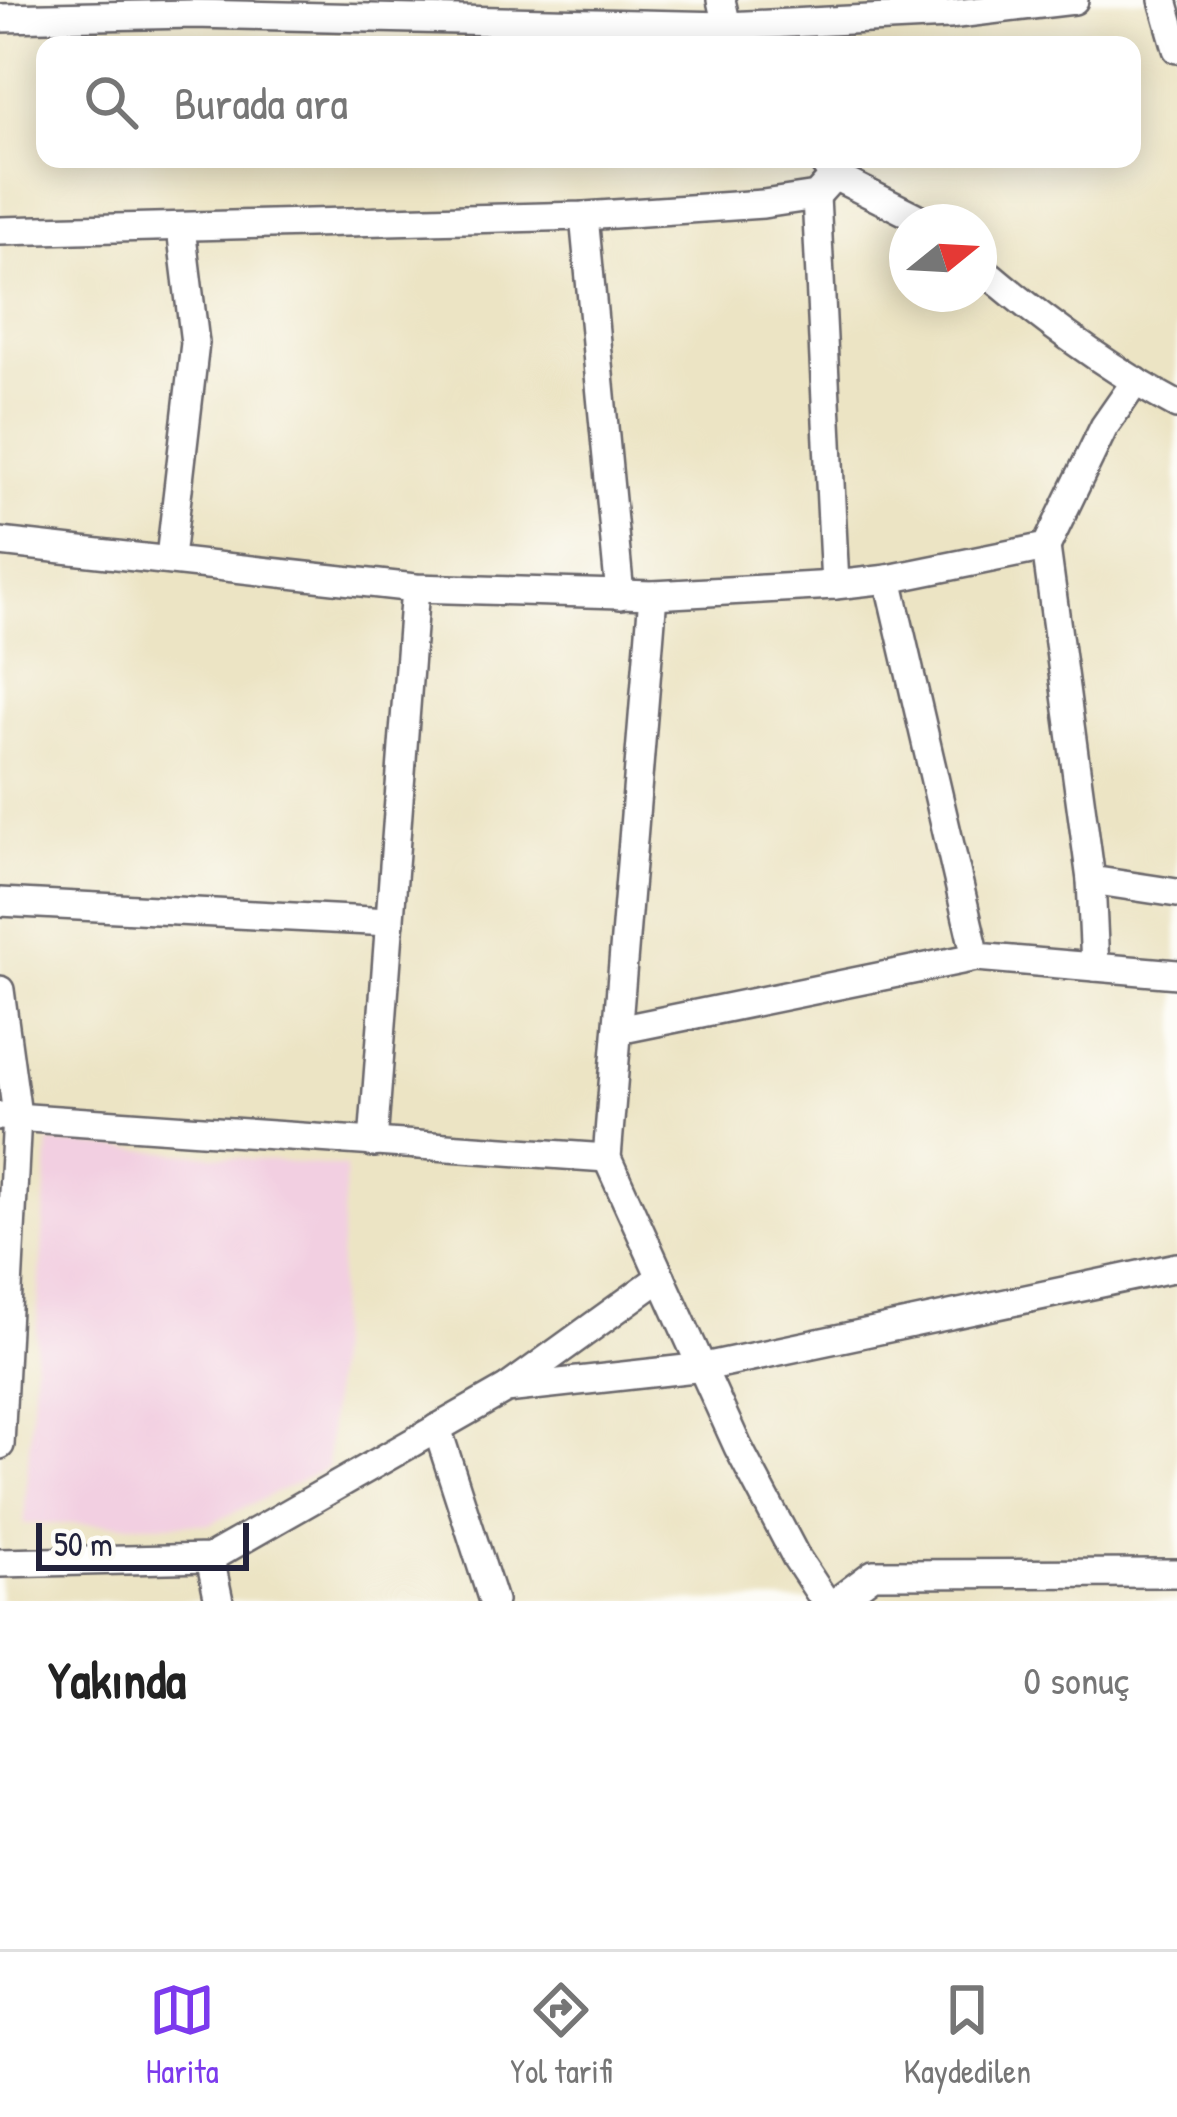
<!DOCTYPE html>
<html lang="tr">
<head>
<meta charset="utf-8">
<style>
	:root { --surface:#fff; --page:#f6f6f6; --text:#222; --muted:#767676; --line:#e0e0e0; --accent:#7c3aed }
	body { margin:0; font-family:"Patrick Hand",sans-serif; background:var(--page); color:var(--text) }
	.compass { position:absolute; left:889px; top:204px; width:108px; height:108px; border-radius:50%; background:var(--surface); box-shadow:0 6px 30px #0003; rotate:72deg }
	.scale { position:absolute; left:36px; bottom:30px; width:213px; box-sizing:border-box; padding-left:12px; border:6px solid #22223b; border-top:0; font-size:33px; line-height:42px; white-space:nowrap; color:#22223b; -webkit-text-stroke:9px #fdfcf7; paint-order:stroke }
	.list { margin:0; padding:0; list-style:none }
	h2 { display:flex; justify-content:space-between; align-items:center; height:156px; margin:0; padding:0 48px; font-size:51px }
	h2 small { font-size:39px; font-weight:400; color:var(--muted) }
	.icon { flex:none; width:66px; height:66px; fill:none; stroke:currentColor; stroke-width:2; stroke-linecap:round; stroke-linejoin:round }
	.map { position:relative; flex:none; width:1177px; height:1601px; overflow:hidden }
	.search { position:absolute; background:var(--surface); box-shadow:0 6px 30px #0003; left:36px; right:36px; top:36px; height:132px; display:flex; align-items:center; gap:30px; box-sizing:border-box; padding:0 42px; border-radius:24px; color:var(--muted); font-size:45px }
	.sheet { height:348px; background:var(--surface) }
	nav { display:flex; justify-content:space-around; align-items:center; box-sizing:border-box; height:168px; border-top:3px solid var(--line); background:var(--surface); font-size:33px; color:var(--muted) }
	nav a { display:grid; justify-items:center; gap:6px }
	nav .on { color:var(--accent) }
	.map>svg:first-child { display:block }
	.built { fill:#f2cfe1 }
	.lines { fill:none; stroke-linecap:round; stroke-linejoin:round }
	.street-casing { stroke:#69666b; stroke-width:32 }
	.street { stroke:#fff; stroke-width:27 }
</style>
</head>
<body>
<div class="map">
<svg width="1177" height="1601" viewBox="0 0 1177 1601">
	<rect width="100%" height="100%" fill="#fdfcf7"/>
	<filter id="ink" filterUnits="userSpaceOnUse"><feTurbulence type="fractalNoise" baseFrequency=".00833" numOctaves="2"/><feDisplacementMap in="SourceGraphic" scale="24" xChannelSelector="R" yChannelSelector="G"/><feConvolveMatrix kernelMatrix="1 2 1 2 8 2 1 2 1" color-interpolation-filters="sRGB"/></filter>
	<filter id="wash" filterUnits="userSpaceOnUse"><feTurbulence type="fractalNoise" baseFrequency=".004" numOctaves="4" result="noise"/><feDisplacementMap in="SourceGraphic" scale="48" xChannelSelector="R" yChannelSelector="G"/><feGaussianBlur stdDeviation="2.7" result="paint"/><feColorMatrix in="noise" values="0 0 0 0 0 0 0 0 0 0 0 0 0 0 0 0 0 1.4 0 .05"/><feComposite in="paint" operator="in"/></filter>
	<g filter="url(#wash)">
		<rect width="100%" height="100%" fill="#ece4c4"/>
		<path class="built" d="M49,1142L346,1167L327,1468L210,1524H24Z"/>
	</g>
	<g filter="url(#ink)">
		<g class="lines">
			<g class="street-casing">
				<g id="street">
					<path d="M721,0L727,26L740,45"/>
					<path d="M1163,0L1177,49"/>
					<path d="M0,18L193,14L727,26L949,15L1074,0"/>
					<path d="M821,159L834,176L926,222"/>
					<path d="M816,196L835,585L888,579L1046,547L1104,427L1136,381"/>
					<path d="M584,216L620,595"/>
					<path d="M0,231L584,216L763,204L816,196L834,176"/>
					<path d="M979,266C1041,319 1105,367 1177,405"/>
					<path d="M0,542L415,588L653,595L835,585"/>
					<path d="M1046,547L1091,880L1095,967"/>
					<path d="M170,558L195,343L181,228"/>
					<path d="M888,579L976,957"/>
					<path d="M653,595L607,1158L738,1447L796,1557L825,1601"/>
					<path d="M1091,880L1177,893"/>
					<path d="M0,902L390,922"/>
					<path d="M0,990L17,1115L0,1445"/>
					<path d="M618,1030L976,957L1177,974"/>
					<path d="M0,1116L607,1158"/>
					<path d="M373,1143L415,588"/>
					<path d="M509,1387L661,1277"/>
					<path d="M437,1428L493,1601"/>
					<path d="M210,1558L219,1601"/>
					<path d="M0,1563L210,1558L506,1389L704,1367L1177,1267"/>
					<path d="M837,1601L873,1574L1177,1573"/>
				</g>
			</g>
			<use href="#street" class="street"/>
		</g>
	</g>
</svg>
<svg class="compass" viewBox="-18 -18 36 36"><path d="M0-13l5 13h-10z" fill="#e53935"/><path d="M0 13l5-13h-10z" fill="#767676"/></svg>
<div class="scale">50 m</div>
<div class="search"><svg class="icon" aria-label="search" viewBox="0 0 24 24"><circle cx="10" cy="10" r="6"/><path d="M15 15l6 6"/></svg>Burada ara</div>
</div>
<section class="sheet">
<h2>Yakında<small>0 sonuç</small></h2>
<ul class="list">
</ul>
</section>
<nav>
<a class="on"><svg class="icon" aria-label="map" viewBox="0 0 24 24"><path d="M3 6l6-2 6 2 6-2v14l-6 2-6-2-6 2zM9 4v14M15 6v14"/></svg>Harita</a>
<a><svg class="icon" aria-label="directions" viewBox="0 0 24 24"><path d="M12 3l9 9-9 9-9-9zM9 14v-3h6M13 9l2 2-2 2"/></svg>Yol tarifi</a>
<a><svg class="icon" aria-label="saved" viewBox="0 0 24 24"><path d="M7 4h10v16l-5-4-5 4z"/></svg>Kaydedilen</a>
</nav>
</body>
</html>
